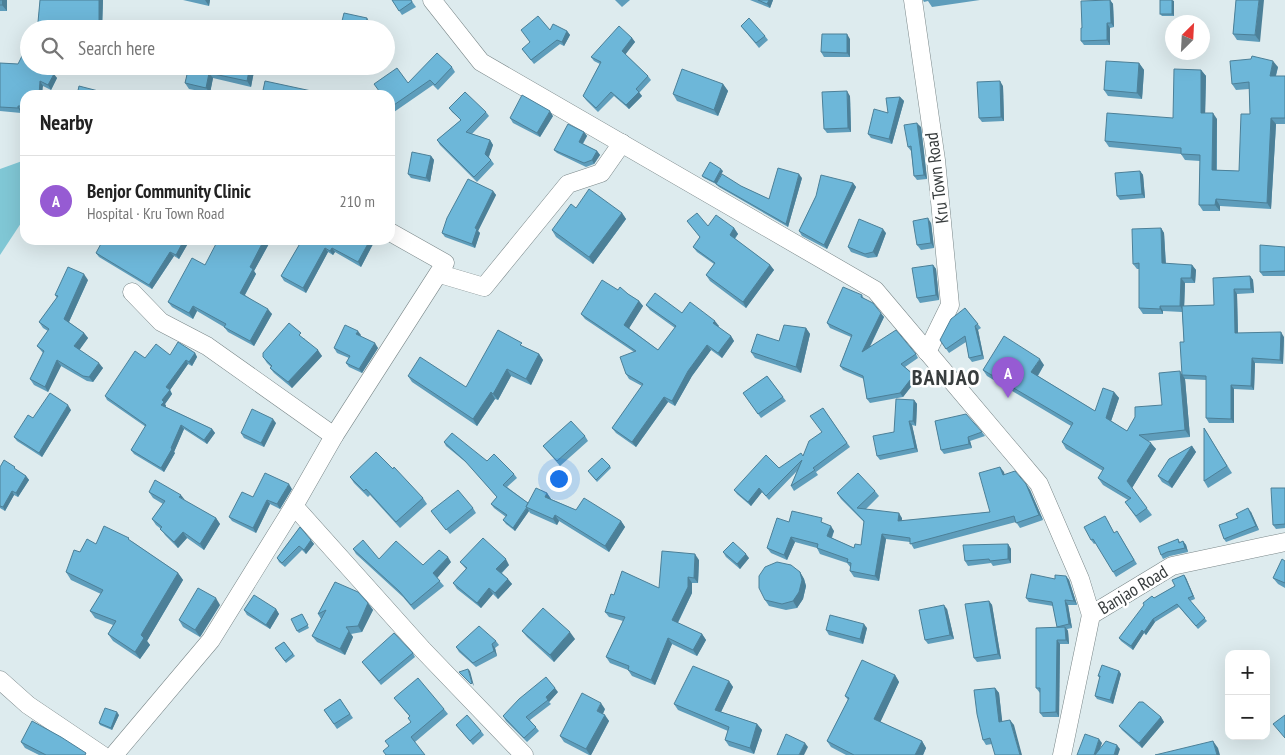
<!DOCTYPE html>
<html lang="en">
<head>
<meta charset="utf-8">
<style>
	:root { --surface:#fff; --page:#f6f6f6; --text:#222; --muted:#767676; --line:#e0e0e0; --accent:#965bd3 }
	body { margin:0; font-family:"PT Sans Narrow",sans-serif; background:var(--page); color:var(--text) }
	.controls { position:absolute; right:15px; bottom:15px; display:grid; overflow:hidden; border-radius:10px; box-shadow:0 5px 20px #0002 }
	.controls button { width:45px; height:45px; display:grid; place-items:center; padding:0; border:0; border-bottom:1px solid var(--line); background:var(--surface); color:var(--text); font:25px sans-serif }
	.compass { position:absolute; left:1165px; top:15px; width:45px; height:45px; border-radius:50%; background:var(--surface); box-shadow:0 5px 20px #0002; rotate:24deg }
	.you { position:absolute; left:558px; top:478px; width:18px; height:18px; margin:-12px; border:4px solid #fff; border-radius:50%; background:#1a73e8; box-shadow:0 0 0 8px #1a73e833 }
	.badge { display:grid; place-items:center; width:32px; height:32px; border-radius:50%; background:var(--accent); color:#fff; font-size:16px; font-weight:700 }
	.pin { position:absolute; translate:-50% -41px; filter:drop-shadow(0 1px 2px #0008) }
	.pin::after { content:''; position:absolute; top:26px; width:18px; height:15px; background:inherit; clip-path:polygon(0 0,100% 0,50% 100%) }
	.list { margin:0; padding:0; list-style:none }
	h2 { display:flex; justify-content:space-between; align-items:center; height:65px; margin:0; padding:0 20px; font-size:21px }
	h2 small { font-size:16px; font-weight:400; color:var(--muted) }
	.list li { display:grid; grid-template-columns:32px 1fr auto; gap:15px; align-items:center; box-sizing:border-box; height:90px; padding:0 20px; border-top:1px solid var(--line) }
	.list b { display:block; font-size:19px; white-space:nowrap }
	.list p { margin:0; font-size:16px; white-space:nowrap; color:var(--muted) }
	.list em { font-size:16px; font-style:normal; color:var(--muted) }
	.icon { flex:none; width:28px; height:28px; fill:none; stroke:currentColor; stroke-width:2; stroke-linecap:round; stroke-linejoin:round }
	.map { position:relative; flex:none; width:1285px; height:755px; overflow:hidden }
	.search { position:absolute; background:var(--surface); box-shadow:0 5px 20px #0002; left:20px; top:20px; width:375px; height:55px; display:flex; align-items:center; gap:12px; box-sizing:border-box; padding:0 18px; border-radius:28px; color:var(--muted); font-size:19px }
	.panel { position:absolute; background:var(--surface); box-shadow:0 5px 20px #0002; left:20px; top:90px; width:375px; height:155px; border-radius:15px }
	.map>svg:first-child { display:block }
	.green { fill:#80c7d5 }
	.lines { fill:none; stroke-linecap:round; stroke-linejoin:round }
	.street-casing { stroke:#7a8789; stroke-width:19 }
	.street { stroke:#fff; stroke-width:18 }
	.wall { fill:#5e9dbb }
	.shaded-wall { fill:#4c8098 }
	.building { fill:#6db7d9; stroke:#4c8098 }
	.labels { text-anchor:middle; stroke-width:5; stroke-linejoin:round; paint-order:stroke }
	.street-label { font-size:18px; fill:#383d3e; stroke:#fff }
	.district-label { font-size:22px; font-weight:bold; letter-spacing:1px; fill:#383d3e; stroke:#fff }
</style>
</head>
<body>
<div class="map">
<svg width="1285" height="755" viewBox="0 0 1285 755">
	<rect width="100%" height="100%" fill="#ddebee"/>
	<path class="green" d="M25,160V217L0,255V169Z"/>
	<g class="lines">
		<g class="street-casing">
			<g id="street">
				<path d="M432,0L481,62L875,290L1039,484L1080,579L1091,615"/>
				<path d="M913,0L936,160L950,305L927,352"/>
				<path d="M440,274L484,287L568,184L601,173L622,143"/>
				<path d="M132,292L161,322L207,346L334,436"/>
				<path d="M294,506L423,650L524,755"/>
				<path d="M0,680L28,705L102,755"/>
				<path d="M114,755L211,640L294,506L334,436L445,263L390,232"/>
				<path d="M1062,755L1091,615L1172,566L1285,542"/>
			</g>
		</g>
		<use href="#street" class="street"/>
	</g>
	<g class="wall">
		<rect x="0" y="0" width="7" height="11"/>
		<path d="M40,0H103L102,29H35L38,22Z"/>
		<path d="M183,0H210L209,6Z"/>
		<path d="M392,0H411L416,7L402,15Z"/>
		<path d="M615,0H630L622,7Z"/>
		<path d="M750,0H773L770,8Z"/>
		<path d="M923,0H980L932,7L928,1L924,2Z"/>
		<path d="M1110,0L1113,4L1114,27L1110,28V45H1084L1081,41L1082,28Z"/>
		<path d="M1236,0L1260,42L1237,40L1233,34Z"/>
		<path d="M1174,1V16H1162L1160,14Z"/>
		<path d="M741,26L765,36L768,40L759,48Z"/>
		<path d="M550,30L567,31L570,35L564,46L560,44L534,64L522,49Z"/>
		<path d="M632,38L635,42L625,54L648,76L651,80L639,93L642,96L629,109L614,96L598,112L586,100L583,96L600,64L594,61L591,57Z"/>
		<path d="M850,39V57H824L821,52Z"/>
		<path d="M0,63L18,64L50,72L57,78L51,90L43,86L25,95V110H21V113L0,111Z"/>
		<path d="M1139,63L1144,70L1142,99L1108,96L1104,90Z"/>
		<path d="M189,66H255L251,87L213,78L210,93L189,89L185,83Z"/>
		<path d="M452,67L455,72L438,90L433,85L394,112L390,106L408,83Z"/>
		<path d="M1278,67L1276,76H1285V124H1276L1271,209L1220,206V211H1203L1199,205L1200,161L1185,160L1181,154L1109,147L1105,141L1173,118L1201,70L1206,76L1205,113L1217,119V170L1239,171L1250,114L1249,89L1236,90L1232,84Z"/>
		<path d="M723,84L728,91L718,116L677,101L673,94Z"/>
		<path d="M1003,86L1004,121L982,122L979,118Z"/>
		<path d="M850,96L851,132L827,133L824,129Z"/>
		<path d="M900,97L904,101L892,144L871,138L868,134L888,113Z"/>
		<path d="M449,108L486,112L489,116L472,134L490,140L493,145L489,157L494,164L477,182L440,145L437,140L461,120L452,112Z"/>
		<path d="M553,116L540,137L513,123L510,118Z"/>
		<path d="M921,127L927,179L917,180L914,176L911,151L908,147Z"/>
		<path d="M584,132L587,136L583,144L597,151L600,155L594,164L586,167L557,153L554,150Z"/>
		<path d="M431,156L434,160L430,182L411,178L408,174Z"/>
		<path d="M25,164V171H23L20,167Z"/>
		<path d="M723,171L716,184L704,178L702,176Z"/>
		<path d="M1140,171L1143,175L1145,198L1120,200L1117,196Z"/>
		<path d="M802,178L788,227L719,187L716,184L741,186L769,199Z"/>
		<path d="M853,183L856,187L827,249L802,236L799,231L816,196Z"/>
		<path d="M493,191L496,195L478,231L480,233L475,248L445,237L442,233Z"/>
		<path d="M576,208L622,213L626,219L593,264L556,237L552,230Z"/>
		<path d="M687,221L708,226L734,228L738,234L735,239L770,265L774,270L746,308L710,281L706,275L714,264L697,252L693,247L700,237Z"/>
		<path d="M931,223L934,248L921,250L917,245Z"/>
		<path d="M1161,228L1164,233L1166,264L1192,265L1196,270L1195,283H1185L1184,306L1214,305L1250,276L1253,280L1254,293L1237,294L1238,333L1284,337L1283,364L1255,363L1254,390L1234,389V423H1209L1206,418V380L1185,379L1190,437L1148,441L1156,449L1132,488L1152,515L1140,523L1125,502L1128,500L1103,485L1098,478L1103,471L1066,449L1062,442L1071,426L987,376L983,370L1044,365L1038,376L1095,411L1114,392L1119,398L1111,421L1127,431L1162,405L1182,374L1184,342L1182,312L1163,311V314H1143L1139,308V269H1137L1133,264Z"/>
		<path d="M886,233L877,257L868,258L851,252L848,247Z"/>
		<path d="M190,240L179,259L174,256L152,289L99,257L96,253Z"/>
		<path d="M227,240H271L254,271L256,274L245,295L272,314L254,346L228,332L224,327L197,311L193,319L172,307L168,302L205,265L226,243Z"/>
		<path d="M302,240L373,244L361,267L335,252L333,255L328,252L306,293L284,281L281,276Z"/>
		<path d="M1285,247V276H1263L1260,272Z"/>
		<path d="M933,265L936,269L939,300L920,303L917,298Z"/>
		<path d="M88,280L69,322L84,333L88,338L79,350L103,368L93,382L87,381L61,366L48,392L34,385L30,379L43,353L37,346L48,331L43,328L39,322L57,298L55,295Z"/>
		<path d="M618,290L628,294L639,301L643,306L629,328L658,350L675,328L650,310L646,305L682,313L719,326L718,327L731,336L734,341L722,358L711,350L692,376L675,406L668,402L636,447L616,433L612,428L642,386L629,379L626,374L634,352L585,319L581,314Z"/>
		<path d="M862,295L864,299L884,317L870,347L916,354L918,358L905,367L914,375L917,379L903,397L870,403L867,399L864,379L843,370L840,366L851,337L830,328L827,323Z"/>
		<path d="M965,308L981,328L978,330L984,359L972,362L969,358L966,342L949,353L940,340Z"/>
		<path d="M806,328L810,334L801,373L755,358L751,352L779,341Z"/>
		<path d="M361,335L360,336L378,348L362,373L349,367L346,363L349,358L337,353L334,348Z"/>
		<path d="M305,338L304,339L322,356L292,388L274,373L270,368L271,367L267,363L263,357Z"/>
		<path d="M524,347L539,354L543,360L531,385L511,376L498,400L495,399L477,426L412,382L408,376L466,387Z"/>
		<path d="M195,353L197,357L192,366L188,364L170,390L172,394L165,404L166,406V407L212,429L215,433L207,444L184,429L174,452L175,453L164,472L134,454L131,450L146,427L107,400L105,396L145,358L170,355Z"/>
		<path d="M767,376L786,401L761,418L743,393Z"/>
		<path d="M914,400L917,404L916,426L912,425L918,452L880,460L877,456L894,432Z"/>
		<path d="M823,408L850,447L816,472L818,475L794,491L791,486L797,471L769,500L762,492L751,506L737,494L734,490L803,456L822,432Z"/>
		<path d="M71,410L42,457L17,441L14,437L33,418Z"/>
		<path d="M935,421L982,432L985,436L970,441L972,448L944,454L941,450Z"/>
		<path d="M276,423L264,447L244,438L241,433Z"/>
		<path d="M1204,428L1232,473L1208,488L1204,481Z"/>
		<path d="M585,436L588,441L560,466L543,446Z"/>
		<path d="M444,442L487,461L514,474L517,478L507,487L528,503L547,493L551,499L576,510L621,521L625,527L609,552L559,521L557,525L530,513L529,511L515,531L506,524L503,520L506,517L494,508L491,504L497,497L468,464L446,446Z"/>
		<path d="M1192,446L1196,452L1172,488L1162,482L1158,476Z"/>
		<path d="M610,466L611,468L597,482L588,471Z"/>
		<path d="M0,467L17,470L26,476L29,480L18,497L14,495L5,511L0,508Z"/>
		<path d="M1000,467L1005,475L1026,484L1030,490L1043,520L1020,528L1016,522L914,549L910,542L886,539L879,581L854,577L850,571L851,568L847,563L820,554L817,548L795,542L787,560L771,553L767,548L789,522L826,524L834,531L832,538L854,548L861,545L864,522L841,499L837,493L875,491L879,496L866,509L902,518V521L990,512Z"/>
		<path d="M350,477L423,498L427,504L400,528L370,495L368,497L354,483Z"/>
		<path d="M1285,488V528L1276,529L1273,525Z"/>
		<path d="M292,489L280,509L270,504L256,533L232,521L229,517L253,497Z"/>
		<path d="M149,492L185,501L216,518L220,524L204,550L187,538L178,548L165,535L161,529L156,525L152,519L163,504L153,498Z"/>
		<path d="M473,508L476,513L450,534L431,511Z"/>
		<path d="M1251,512L1259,530L1226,542L1224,539L1238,518Z"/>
		<path d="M1108,521L1114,533L1120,536L1137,564L1116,577L1096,543L1094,544L1091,540Z"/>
		<path d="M300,527L314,544L306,554L302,550L285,567L279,562L277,558Z"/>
		<path d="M1178,539L1180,542L1183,541L1186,545L1188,552L1170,556L1163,559L1161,555Z"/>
		<path d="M131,541L178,573L183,580L147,641L150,645L140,659L113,641L108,634L113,625L95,618L90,611L101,594L71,580L66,572L80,552L96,544Z"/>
		<path d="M1008,544L1011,549V563L993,566L991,563L968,566L965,561Z"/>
		<path d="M353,549L379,559L423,565L451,562L437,578L444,586L414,610L403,597L356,554Z"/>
		<path d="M723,552L749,558L740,569L726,557Z"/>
		<path d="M699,560L698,583H692V593L678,623L702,634L706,640L697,656L672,644L655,685L632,676L628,670L610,663L606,657L623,621L609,617L605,612L614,595L659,588Z"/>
		<path d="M1285,561V588L1278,584L1273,578Z"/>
		<path d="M460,562L509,565L502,573L512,584L498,599L493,594L481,608L457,589L453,583L466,569Z"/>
		<path d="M800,572L804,579L806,586L803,599L797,608L786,610L769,606L765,600Z"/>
		<path d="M1184,575L1186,578L1195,599L1190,601L1207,621L1198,629L1179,607L1155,622L1146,635L1144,633L1133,650L1121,641L1119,638L1154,598L1175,586Z"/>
		<path d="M1066,576L1069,580L1077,605H1068L1072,628L1067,629L1068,631L1069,644H1060L1059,717H1043L1040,713V693L1036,688L1057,627L1053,606L1029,602L1026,598L1055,579Z"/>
		<path d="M335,582L368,603L373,610L362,632L351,634L353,637L345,655L317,642L312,636L321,619L318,614Z"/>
		<path d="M989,601L992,605L1001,659L977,662L974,658Z"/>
		<path d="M220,605L200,637L183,627L179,620Z"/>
		<path d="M276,609L279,614L270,629L247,615L244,610Z"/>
		<path d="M947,609L954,639L928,644L925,640Z"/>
		<path d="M303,616L309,628L299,633L297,631Z"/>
		<path d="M867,628L863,644L829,635L826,630Z"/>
		<path d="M522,631L575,639L554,662L527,637Z"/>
		<path d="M496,641L499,645L495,648L497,656L476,667L459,652L456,647Z"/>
		<path d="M284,642L295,656L286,663L275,648Z"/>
		<path d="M413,653L415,657L381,685L362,662Z"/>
		<path d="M1119,671L1121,674L1113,704L1097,699L1095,696L1100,678L1098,676Z"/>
		<path d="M895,675L899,682L880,722L922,741L926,748L923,755H846L831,747L827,741L848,700L845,696Z"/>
		<path d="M729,681L733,687L721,712L757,724L762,730L754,754L729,746L725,740L728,731L678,710L674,704Z"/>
		<path d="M995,688L999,693L1002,722L1014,725L992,744L986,745L983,740Z"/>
		<path d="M558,692L549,702L551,704L530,720L539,731L527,742L506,721L503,716Z"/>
		<path d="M394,698L444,709L448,714L415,742L389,746L411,722L410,717Z"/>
		<path d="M340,699L353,718L337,729L324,710Z"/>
		<path d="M605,709L603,714L609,721L591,755H589L564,742L560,736Z"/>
		<path d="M119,715L112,730L100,725L99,723Z"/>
		<path d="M1161,717L1164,722L1142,748L1122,730L1119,726Z"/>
		<path d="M456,725L481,731L484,735L473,745Z"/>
		<path d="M21,742L85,755H39L25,748Z"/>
	</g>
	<g class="shaded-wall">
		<path d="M2,0H7V11L2,5Z"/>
		<path d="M99,0H103L102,29H101L99,26Z"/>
		<path d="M205,0H210L209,6Z"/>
		<path d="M769,0H773L770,8L767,4Z"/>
		<path d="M1110,0L1113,4L1114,27L1111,23Z"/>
		<path d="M1172,0L1174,1V16L1172,14Z"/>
		<path d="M1259,0H1264L1260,42L1255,35Z"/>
		<path d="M367,18L370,23L369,29H365Z"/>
		<path d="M1107,23L1110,28V45L1107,40Z"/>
		<path d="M567,31L570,35L564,46L562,42Z"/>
		<path d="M847,34L850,39V57L847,53Z"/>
		<path d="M632,38L635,42L625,55L622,51Z"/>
		<path d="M1273,61L1278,67L1274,82L1270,76Z"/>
		<path d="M1139,63L1144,70L1142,99L1137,93Z"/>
		<path d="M47,66H53L49,74L46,70Z"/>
		<path d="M250,66H255L251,87L247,81Z"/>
		<path d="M1201,70L1206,76L1205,119L1201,113Z"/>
		<path d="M209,73L213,78L210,93L206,88Z"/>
		<path d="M54,74L57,78L51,90L48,85Z"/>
		<path d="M40,81L43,86L42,95H39Z"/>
		<path d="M1000,81L1003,86L1004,121L1001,117Z"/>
		<path d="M723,84L728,91L718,116L714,110Z"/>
		<path d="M847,91L850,96L851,132L848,128Z"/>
		<path d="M639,92L642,96L629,109L626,105Z"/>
		<path d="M900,97L904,101L892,144L889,139Z"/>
		<path d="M18,106L21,110V113L18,108Z"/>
		<path d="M550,111L553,116L540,137L537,133Z"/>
		<path d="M1213,113L1217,119L1216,176L1212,170Z"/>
		<path d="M1271,118L1276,124L1271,209L1267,203Z"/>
		<path d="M917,123L921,127L927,179L924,175Z"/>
		<path d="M584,132L587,136L581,146L579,142Z"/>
		<path d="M490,140L493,145L488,158L485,154Z"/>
		<path d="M597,151L600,155L594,164L592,160Z"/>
		<path d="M431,156L434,160L430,182L426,178Z"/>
		<path d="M721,169L723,171L716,184L714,182Z"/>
		<path d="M1140,171L1143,175L1145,198L1142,194Z"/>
		<path d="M799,174L802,178L788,227L786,224Z"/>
		<path d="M853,183L856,187L827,249L824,245Z"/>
		<path d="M493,191L496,195L478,231L480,233L475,248L472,244L475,228Z"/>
		<path d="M1216,199L1220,206V211L1215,205Z"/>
		<path d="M622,213L626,219L593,264L589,257Z"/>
		<path d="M928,218L931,223L934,248L931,243Z"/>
		<path d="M734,228L738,234L733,240L730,235Z"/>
		<path d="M1161,228L1164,233L1166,269L1162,263Z"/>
		<path d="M883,229L886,233L877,257L873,252Z"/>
		<path d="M184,240H190L179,259L176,255Z"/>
		<path d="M264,240H271L254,271L256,274L243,298L240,293L250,267Z"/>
		<path d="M370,240L373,244L361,267L358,262Z"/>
		<path d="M325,248L328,252L306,293L303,288Z"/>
		<path d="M332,248L335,252L333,255L330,251Z"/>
		<path d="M170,252L174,256L152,289L149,285Z"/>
		<path d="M770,265L774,270L746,308L743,302Z"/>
		<path d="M933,265L936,269L939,300L936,295Z"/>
		<path d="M1192,265L1196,270L1195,283L1191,278Z"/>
		<path d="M84,274L88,280L68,324L64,319Z"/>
		<path d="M1250,276L1253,280L1254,293L1251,289Z"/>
		<path d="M1181,278L1185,283L1184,312L1180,306Z"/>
		<path d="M1234,289L1237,294L1238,337L1235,333Z"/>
		<path d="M639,301L643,306L628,330L624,325Z"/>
		<path d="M193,306L197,311L193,319L189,313Z"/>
		<path d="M1160,306L1163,311V314L1160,309Z"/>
		<path d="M268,309L272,314L254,346L250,341Z"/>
		<path d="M881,313L884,317L865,356L862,352Z"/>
		<path d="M715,321L719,326L717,328L713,323Z"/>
		<path d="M975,326L978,330L984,359L982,355Z"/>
		<path d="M806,328L810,334L801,373L796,367Z"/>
		<path d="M358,331L361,335L359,339L356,334Z"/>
		<path d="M1281,332L1284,337L1283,364L1280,360Z"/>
		<path d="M84,333L88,338L78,352L74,346Z"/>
		<path d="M731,336L734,341L722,358L718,353Z"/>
		<path d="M375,343L378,348L362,373L359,369Z"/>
		<path d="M707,345L711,350L692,376L675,406L672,401L688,371Z"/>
		<path d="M318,350L322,356L292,388L288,382Z"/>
		<path d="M195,353L197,357L192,366L189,362Z"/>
		<path d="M539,354L543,360L531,385L526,379Z"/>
		<path d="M1252,358L1255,363L1254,390L1251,386Z"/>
		<path d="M1040,359L1044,365L1036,378L1031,372Z"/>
		<path d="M57,360L61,366L48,392L45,387Z"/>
		<path d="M186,360L188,364L170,390L172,394L165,404L166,406L164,409L161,405L162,400L166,387Z"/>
		<path d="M99,363L103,368L93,382L89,377Z"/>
		<path d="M507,369L511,376L498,400L493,394Z"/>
		<path d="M1180,371L1185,379L1190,437L1185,430Z"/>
		<path d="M914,375L917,379L903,397L900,393Z"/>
		<path d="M1231,385L1234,389V423L1231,419Z"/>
		<path d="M491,392L495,399L477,426L473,419Z"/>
		<path d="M1114,392L1119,398L1110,424L1106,418Z"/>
		<path d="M664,397L668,402L636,447L632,442Z"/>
		<path d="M914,400L917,404L916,426L913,421Z"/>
		<path d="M68,405L71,410L42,457L39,453Z"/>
		<path d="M273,419L276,423L264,447L261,443Z"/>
		<path d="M909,421L912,425L918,452L915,448Z"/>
		<path d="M181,425L184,429L174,452L175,453L164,472L161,468L171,448Z"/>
		<path d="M212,429L215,433L207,444L204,440Z"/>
		<path d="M968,437L970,441L972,448L969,444Z"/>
		<path d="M1151,443L1156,449L1132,488L1127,481Z"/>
		<path d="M1192,446L1196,452L1172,488L1168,482Z"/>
		<path d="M1000,467L1004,472L1006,481L1003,475Z"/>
		<path d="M26,476L29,480L18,497L16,493Z"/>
		<path d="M289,484L292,489L280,509L277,504Z"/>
		<path d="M1026,484L1030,490L1043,520L1039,515Z"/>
		<path d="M759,488L762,492L751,506L748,502Z"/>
		<path d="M12,491L14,495L5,511L3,507Z"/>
		<path d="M547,493L551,499L549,502L545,497Z"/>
		<path d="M181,495L185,500L179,497Z"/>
		<path d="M267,500L270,504L256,533L253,528Z"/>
		<path d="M527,508L529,511L515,531L513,528Z"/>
		<path d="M1248,508L1251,512L1259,530L1256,526Z"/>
		<path d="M899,513L902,518L901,526L898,521Z"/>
		<path d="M555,515L559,521L557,525L553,519Z"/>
		<path d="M216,518L220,524L204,550L200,544Z"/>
		<path d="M621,521L625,527L609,552L605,546Z"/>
		<path d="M831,526L834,531L830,541L827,536Z"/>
		<path d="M183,532L187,538L178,548L174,542Z"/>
		<path d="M882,534L886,539L879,581L875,576Z"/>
		<path d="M791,537L795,542L787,560L784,555Z"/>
		<path d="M311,540L314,544L306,554L304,550Z"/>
		<path d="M1183,541L1186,545L1188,552L1185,548Z"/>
		<path d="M1008,544L1011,549V563L1008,559Z"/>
		<path d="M695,554L699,560L698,583L694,578Z"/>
		<path d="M746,554L749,558L740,569L737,564Z"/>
		<path d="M448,557L451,562L437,578L433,573Z"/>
		<path d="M506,559L509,565L500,574L496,569Z"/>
		<path d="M800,572L804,579L806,586L803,599L797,608L793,601Z"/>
		<path d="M178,573L183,580L147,641L150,645L140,659L135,652L141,635Z"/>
		<path d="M1184,575L1186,578L1195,599L1193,596Z"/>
		<path d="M1066,576L1069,580L1077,605L1074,601Z"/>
		<path d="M688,577L692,583V593L676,626L672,620Z"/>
		<path d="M508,579L512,584L498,599L495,593Z"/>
		<path d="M489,588L493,594L481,608L477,603Z"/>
		<path d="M216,598L220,605L200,637L195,630Z"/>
		<path d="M1065,600L1068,605L1072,628L1069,624Z"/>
		<path d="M989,601L992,605L1001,659L998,654Z"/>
		<path d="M368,603L373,610L362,632L358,626Z"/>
		<path d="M944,605L947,609L954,639L950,635Z"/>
		<path d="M276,609L279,614L270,629L266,625Z"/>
		<path d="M1153,619L1155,622L1146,635L1144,632Z"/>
		<path d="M864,624L867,628L863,644L860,639Z"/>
		<path d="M1065,627L1068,631L1069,644L1066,640Z"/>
		<path d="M1142,630L1144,633L1133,650L1131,646Z"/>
		<path d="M349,631L353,637L345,655L340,649Z"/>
		<path d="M570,632L575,639L554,662L550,655Z"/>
		<path d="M702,634L706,640L697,656L693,650Z"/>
		<path d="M668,638L672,644L655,685L651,680Z"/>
		<path d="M1057,640L1060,644L1059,717L1056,712Z"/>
		<path d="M492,644L495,648L497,656L494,651Z"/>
		<path d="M468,669L470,671L474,686L472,683Z"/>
		<path d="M1119,671L1121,674L1113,704L1110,700Z"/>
		<path d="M895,675L899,682L879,725L874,719Z"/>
		<path d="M729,681L733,687L719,716L715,710Z"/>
		<path d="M555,688L558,692L549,702L546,697Z"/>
		<path d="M995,688L999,693L1003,728L999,722Z"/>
		<path d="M601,703L605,709L601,717L597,711Z"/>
		<path d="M117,712L119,715L112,730L111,728Z"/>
		<path d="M605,715L609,721L591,755H590L586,749Z"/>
		<path d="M1161,717L1164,722L1142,748L1139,743Z"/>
		<path d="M1010,720L1014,725L1022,755H1020Z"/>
		<path d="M757,724L762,730L754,754L750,748Z"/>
		<path d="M1099,739L1102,743L1098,755H1094Z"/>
		<path d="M922,741L926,748L923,755H915Z"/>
		<path d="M1213,741L1218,748L1220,755H1217Z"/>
		<path d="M805,743L808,747L804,755H799Z"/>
		<path d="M1117,745L1120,749L1118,755H1114Z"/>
	</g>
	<g class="building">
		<rect x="0" y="0" width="2" height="5"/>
		<path d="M40,0H99V26L69,25L68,29H35L38,22Z"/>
		<path d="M392,0H411L412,2L399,11Z"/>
		<path d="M758,0H769L767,4Z"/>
		<path d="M1110,0L1111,23H1107V40L1081,41V28H1082L1081,1Z"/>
		<rect x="1160" y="0" width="12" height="14"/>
		<path d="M1236,0H1259L1255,35L1233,34Z"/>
		<path d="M344,13L367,18L365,29H340Z"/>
		<path d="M538,16L550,30L553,24L567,31L562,42L557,40L531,60L522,49L530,42L521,30Z"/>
		<path d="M749,18L765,36L756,43L741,26Z"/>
		<path d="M619,26L632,38L622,51L648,76L636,89L639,92L626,105L611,92L596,108L583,96L601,62L591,57Z"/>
		<path d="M822,34H847V53L821,52Z"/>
		<path d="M29,42V66H47L46,70L54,74L48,85L40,81L39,95H25V106H18V108L0,107V63L18,64Z"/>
		<path d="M437,53L452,67L435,85L430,80L391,107L390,106V95H382L374,84L397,68L408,83Z"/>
		<path d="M1252,56L1273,61L1270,76H1285V118H1271L1267,203L1216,199L1215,205H1199L1200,155L1181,154V148L1105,141L1107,113L1173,118L1174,69L1201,70V113H1213L1212,170L1239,171L1241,114H1250L1249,82L1232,84L1230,61L1251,59Z"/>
		<path d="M1106,61L1139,63L1137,93L1104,90Z"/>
		<path d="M189,66H250L247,81L209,73L206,88L185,83Z"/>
		<path d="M682,69L723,84L714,110L673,94Z"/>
		<path d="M265,81L330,95H262Z"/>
		<path d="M1000,81L1001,117L979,118L977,82Z"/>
		<path d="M79,86L110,94L109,95H77Z"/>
		<path d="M343,91L358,94V95H342Z"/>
		<path d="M847,91L848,128L824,129L822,92Z"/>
		<path d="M465,92L486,112L466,132L490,140L485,154L491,160L474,177L437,140L461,120L449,108Z"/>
		<path d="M522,95L550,111L537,133L510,118Z"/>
		<path d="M900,97L889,139L868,134L874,109L888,113L886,98Z"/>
		<path d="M917,123L924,175L914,176L911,146L908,147L904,125Z"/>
		<path d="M568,124L584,132L579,142L597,151L592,160L584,163L554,150Z"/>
		<path d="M412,152L431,156L426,178L408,174Z"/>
		<path d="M710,162L721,169L714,182L702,176Z"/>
		<path d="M778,168L799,174L786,224L716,184L722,174L741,186L769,199Z"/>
		<path d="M1140,171L1142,194L1117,196L1115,173Z"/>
		<path d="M821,175L853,183L824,245L799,231L816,196Z"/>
		<path d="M468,179L493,191L475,228L477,229L472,244L442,233L447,218Z"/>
		<path d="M589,189L622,213L589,257L552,230L571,204L576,208Z"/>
		<path d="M697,213L708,226L716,215L734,228L730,235L770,265L743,302L706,275L715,263L693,247L700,237L687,221Z"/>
		<path d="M928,218L931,243L917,245L913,221Z"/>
		<path d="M859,219L883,229L873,252L865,254L848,247Z"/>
		<path d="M1161,228L1162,263L1192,265L1191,278H1181L1180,306H1160V309L1139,308V263L1133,264L1132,229Z"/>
		<path d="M103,240H184L176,255L170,252L149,285L96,253Z"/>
		<path d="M218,240H220L226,243L227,240H264L250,267L253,269L240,293L268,309L250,341L224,327L226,324L193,306L189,313L168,302L192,258L205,265Z"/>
		<path d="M302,240H370L358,262L332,248L330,251L325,248L303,288L281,276Z"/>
		<path d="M1260,245L1285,247V271L1260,272Z"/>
		<path d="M933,265L936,295L917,298L912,268Z"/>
		<path d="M68,267L84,274L64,319L84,333L74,346L99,363L89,377L83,376L57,360L45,387L30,379L44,351L37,346L49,329L39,322L58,296L55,295Z"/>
		<path d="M1250,276L1251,289H1234L1235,333L1281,332L1280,360L1252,358L1251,386L1231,385V419L1206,418V376L1182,375L1180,342H1184L1182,306L1214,305L1213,278Z"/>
		<path d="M602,280L618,290L620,287L628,294L639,301L624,325L658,350L676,326L646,305L655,293L682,313L690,302L715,321L713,323L731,336L718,353L707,345L688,371L672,401L664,397L632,442L612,428L643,384L626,374L620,357L636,351L581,314Z"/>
		<path d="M843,287L862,295L861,297L873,303L881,313L862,352L896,330L916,354L901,364L914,375L900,393L867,399L863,376L840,366L852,335L827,323Z"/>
		<path d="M965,308L978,324L975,326L982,355L969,358L965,336L946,349L940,340L951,319Z"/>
		<path d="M289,323L301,333L299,335L318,350L288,382L270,368L272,366L263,357V353Z"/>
		<path d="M345,325L358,331L356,334L375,343L359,369L346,363L350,356L334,348Z"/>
		<path d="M784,325L806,328L796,367L751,352L757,334L779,341Z"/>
		<path d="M498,330L522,343L520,345L539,354L526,379L507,369L493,394L491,392L473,419L408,376L420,357L466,387Z"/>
		<path d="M1004,336L1040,359L1031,372L1095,411L1103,388L1114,392L1106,418L1127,431L1135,417V407L1162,405L1159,373L1180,371L1185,430L1139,435L1151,443L1127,481L1147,508L1136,516L1125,502L1131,498L1098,478L1104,468L1062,442L1073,423L983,370Z"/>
		<path d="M178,342L195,353L189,362L186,360L166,387L170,390L162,400L164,402L161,405L212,429L204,440L181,425L171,448L172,449L161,468L131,450L146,425L105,396L135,351L145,358L156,344L170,355Z"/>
		<path d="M767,376L783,397L758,414L743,393Z"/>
		<path d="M50,393L68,405L39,453L14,437L28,415L33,418Z"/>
		<path d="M896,399L914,400L913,421H909L915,448L877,456L873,436L894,432Z"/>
		<path d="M823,408L847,443L813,468L815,470L791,486L802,460L766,496L759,488L748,502L734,490L766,455L779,468L801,453L803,456L809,441L822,432L810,416Z"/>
		<path d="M252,409L273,419L261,443L241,433Z"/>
		<path d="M966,414L982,432L968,437L969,444L941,450L935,421Z"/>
		<path d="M571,421L585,436L557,461L543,446Z"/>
		<path d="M1204,428L1227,466L1204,481Z"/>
		<path d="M452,433L487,461L494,454L514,474L503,485L528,503L526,507H527L513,528L503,520L507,515L491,504L497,497L465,461L444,442Z"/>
		<path d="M1192,446L1168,482L1158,476L1169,459Z"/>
		<path d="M376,452L393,469L394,467L423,498L396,522L366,489L364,491L350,477Z"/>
		<path d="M602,458L610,466L596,480L588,471Z"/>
		<path d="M4,460L15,467L14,468L26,476L16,493L12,491L3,507L0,506V467Z"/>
		<path d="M1000,467L1003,475L1015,471L1026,484L1039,515L1016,523L1014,516L910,544V538L882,534L875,576L850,571L851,563L847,562L848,559L817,548L818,544L791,537L784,555L767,548L777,518L789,522L792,511L822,518L821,522L831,526L827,536L854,548L855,544L861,545L864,521L837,493L858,473L875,491L857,508L899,513L898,521L990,512L979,473Z"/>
		<path d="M265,473L289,484L277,504L267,500L253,528L229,517L242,492L253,497Z"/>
		<path d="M155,480L181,495L179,497L216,518L200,544L183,532L174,542L160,529L162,527L152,519L165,501L149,492Z"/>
		<path d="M536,488L547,493L545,497L576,510L584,498L621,521L605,546L555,515L553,519L526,507Z"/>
		<path d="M1271,488H1285V524L1273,525Z"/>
		<path d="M458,490L473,508L446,530L431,511Z"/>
		<path d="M1248,508L1256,526L1224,539L1219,525L1238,518L1236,514Z"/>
		<path d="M1105,516L1114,533L1117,531L1134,560L1113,572L1093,539L1091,540L1084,527Z"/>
		<path d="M104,526L129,538L128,539L178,573L141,635L144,638L135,652L108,634L116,621L90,611L103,590L66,572L74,550L80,552L87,539L96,544Z"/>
		<path d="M300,527L311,540L304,550L299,546L282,563L277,558Z"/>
		<path d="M483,538L506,559L496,569L508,579L495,593L489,588L477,603L453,583L467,568L460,562Z"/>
		<path d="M1178,539L1179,543L1183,541L1185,548L1167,552L1161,555L1158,547Z"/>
		<path d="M363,540L379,559L396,541L423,565L439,550L448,557L433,573L440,581L411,605L399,591L353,549Z"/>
		<path d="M733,542L746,554L737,564L723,552Z"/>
		<path d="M1008,544V559L990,561L989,559L965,561L963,545Z"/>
		<path d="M662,551L695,554L694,578L688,577V587L672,620L702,634L693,650L668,638L651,680L628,670L629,666L606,657L625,617L605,612L611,594L614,595L622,571L659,588Z"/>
		<path d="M1282,559L1285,561V583L1273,578Z"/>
		<path d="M777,562L791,565L800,572L802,580L799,592L793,601L782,604L765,600L759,588V576L765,567Z"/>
		<path d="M1031,574L1055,579V575L1066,576L1074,601L1065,600L1069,624L1057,627L1052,602L1026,598Z"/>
		<path d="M1184,575L1193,596L1188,598L1205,618L1196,626L1177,604L1153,619L1144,632L1142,630L1131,646L1119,638L1144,605L1143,603L1152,596L1154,598L1175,586L1172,580Z"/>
		<path d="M335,582L358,592L368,603L358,626L346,627L349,631L340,649L312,636L326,610L318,614Z"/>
		<path d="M198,588L216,598L195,630L179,620Z"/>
		<path d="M254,595L276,609L266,625L244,610Z"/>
		<path d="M989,601L998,654L974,658L965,604Z"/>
		<path d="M944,605L950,635L925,640L919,610Z"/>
		<path d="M543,608L570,632L550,655L522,631Z"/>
		<path d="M302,614L308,625L297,631L291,619Z"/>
		<path d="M830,615L864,624L860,639L826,630Z"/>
		<path d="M479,626L496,641L492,644L494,651L473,663L456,647Z"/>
		<path d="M1065,627L1066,640H1057L1056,712L1040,713V688H1036V628Z"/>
		<path d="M394,633L413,653L379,681L362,662Z"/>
		<path d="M284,642L293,654L285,661L275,648Z"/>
		<path d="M862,660L895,675L874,719L922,741L915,755H854L827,741L849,698L845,696Z"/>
		<path d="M1102,665L1119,671L1110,700L1095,696L1100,676H1098Z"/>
		<path d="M693,666L729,681L715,710L757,724L750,748L725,740L729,727L674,704Z"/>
		<path d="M468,669L472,683L471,684L459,672Z"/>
		<path d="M546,677L555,688L546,697L548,700L526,717L536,727L524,738L503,716L519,699Z"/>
		<path d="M418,678L444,709L411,737L425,755H386L383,751L389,746L385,741L411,722L408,718L410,716L394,698Z"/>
		<path d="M995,688L999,722L1010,720L1020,755H995L990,738L983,740L977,714L974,690Z"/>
		<path d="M582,693L601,703L597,711L605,715L586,749L560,736Z"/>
		<path d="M340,699L350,714L334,724L324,710Z"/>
		<path d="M1139,702H1143L1161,717L1139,743L1119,726Z"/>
		<path d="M105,708L117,712L111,728L99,723Z"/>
		<path d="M467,715L481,731L470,741L456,725Z"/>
		<path d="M1285,715V738L1273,724Z"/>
		<path d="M32,721L61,737L86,753L85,755H46L21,742Z"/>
		<path d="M786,734L805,743L799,755H777Z"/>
		<path d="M1085,734L1099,739L1094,755H1077Z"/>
		<path d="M1106,741L1117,745L1114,755H1095Z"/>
		<path d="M1213,741L1217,755H1155Z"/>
	</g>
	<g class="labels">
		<g class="street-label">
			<text transform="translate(937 178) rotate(-97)" y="6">Kru Town Road</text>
			<text transform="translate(1133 590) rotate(-31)" y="6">Banjao Road</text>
		</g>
		<g class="district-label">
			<text x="946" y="385">BANJAO</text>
		</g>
	</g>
</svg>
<div class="controls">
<button>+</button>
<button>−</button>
</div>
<svg class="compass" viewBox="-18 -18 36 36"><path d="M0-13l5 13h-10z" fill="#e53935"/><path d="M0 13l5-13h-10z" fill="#767676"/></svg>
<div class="you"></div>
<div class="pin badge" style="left:1008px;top:398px">A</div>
<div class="search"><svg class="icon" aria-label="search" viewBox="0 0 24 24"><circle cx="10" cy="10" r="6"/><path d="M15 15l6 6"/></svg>Search here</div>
<section class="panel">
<h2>Nearby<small></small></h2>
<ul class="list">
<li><span class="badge">A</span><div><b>Benjor Community Clinic</b><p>Hospital · Kru Town Road</p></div><em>210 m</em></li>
</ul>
</section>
</div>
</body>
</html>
